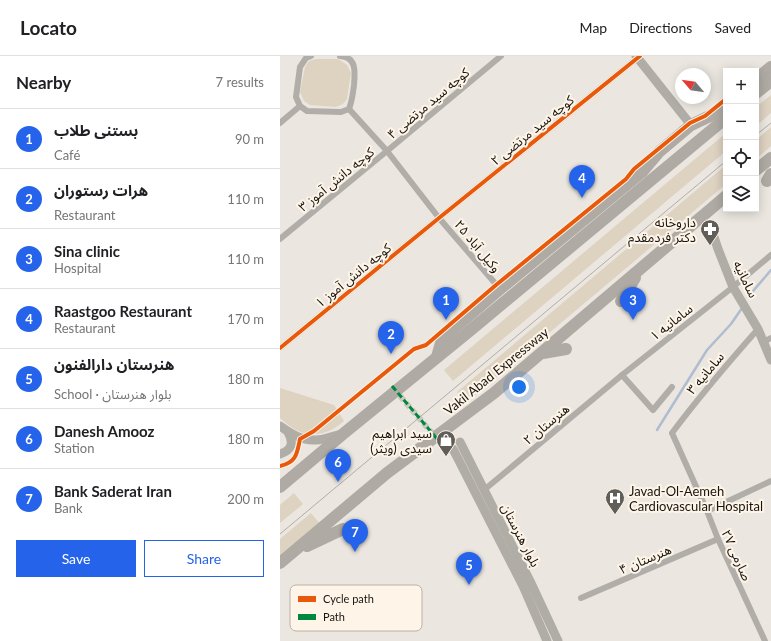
<!DOCTYPE html>
<html lang="en">
<head>
<meta charset="utf-8">
<style>
	:root { --surface:#fff; --page:#f6f6f6; --text:#202124; --muted:#757577; --line:#e0e0e0; --accent:#2563eb }
	body { margin:0; font-family:Lato,"Noto Sans Arabic",sans-serif; background:var(--page); color:var(--text) }
	.controls { position:absolute; right:12px; top:12px; display:grid; overflow:hidden; border-radius:0px; box-shadow:0 2px 10px #0003 }
	.controls button { width:36px; height:36px; display:grid; place-items:center; padding:0; border:0; border-bottom:1px solid var(--line); background:var(--surface); color:var(--text); font:20px sans-serif }
	.compass { position:absolute; left:395px; top:12px; width:36px; height:36px; border-radius:50%; background:var(--surface); box-shadow:0 2px 10px #0003; rotate:299deg }
	.you { position:absolute; left:239px; top:331px; width:14px; height:14px; margin:-10px; border:3px solid #fff; border-radius:50%; background:#1a73e8; box-shadow:0 0 0 6px #1a73e833 }
	.badge { display:grid; place-items:center; width:26px; height:26px; border-radius:50%; background:var(--accent); color:#fff; font-size:13px; font-weight:700 }
	.pin { position:absolute; translate:-50% -33px; filter:drop-shadow(0 1px 2px #0008) }
	.pin::after { content:''; position:absolute; top:21px; width:14px; height:12px; background:inherit; clip-path:polygon(0 0,100% 0,50% 100%) }
	.list { margin:0; padding:0; list-style:none }
	h2 { display:flex; justify-content:space-between; align-items:center; height:52px; margin:0; padding:0 16px; font-size:17px }
	h2 small { font-size:13px; font-weight:400; color:var(--muted) }
	.list li { display:grid; grid-template-columns:26px 1fr auto; gap:12px; align-items:center; box-sizing:border-box; height:60px; padding:0 16px; border-top:1px solid var(--line) }
	.list b { display:block; font-size:15px; white-space:nowrap }
	.list p { margin:0; font-size:13px; white-space:nowrap; color:var(--muted) }
	.list em { font-size:13px; font-style:normal; color:var(--muted) }
	.actions { display:flex; gap:8px; padding:12px 16px }
	.actions a { flex:1; padding:9px 0; border:1px solid var(--accent); border-radius:0px; text-align:center; font-size:14px; color:var(--accent) }
	.actions .main { background:var(--accent); color:#fff }
	.icon { flex:none; width:22px; height:22px; fill:none; stroke:currentColor; stroke-width:2; stroke-linecap:round; stroke-linejoin:round }
	.map { position:relative; flex:none; width:491px; height:585px; overflow:hidden }
	header { display:flex; align-items:center; gap:24px; box-sizing:border-box; height:56px; padding:0 20px; background:var(--surface); border-bottom:1px solid var(--line) }
	header strong { font-size:19px }
	nav { display:flex; gap:22px; margin-inline-start:auto; font-size:14px }
	main { display:flex }
	aside { flex:1; background:var(--surface) }
	.map>svg:first-child { display:block }
	.green { fill:#ded2c1 }
	.lines { fill:none; stroke-linecap:round; stroke-linejoin:round }
	.stream { stroke:#b0bccf; stroke-width:2.5 }
	.street-tunnel { stroke:#cbc7c1; stroke-width:6; stroke-dasharray:6 3; stroke-linecap:butt }
	.street { stroke:#b1aea9; stroke-width:6 }
	.secondary { stroke:#b0aca6; stroke-width:9 }
	.highway { stroke:#afaba4; stroke-width:12 }
	.tram { stroke:#b0aca8; stroke-width:1 }
	.quiet { stroke:#00873e; stroke-width:3; stroke-dasharray:6 3; stroke-linecap:butt }
	.cycleway-casing { stroke:#fef5e8; stroke-width:6 }
	.cycleway { stroke:#e8590c; stroke-width:4 }
	.labels { text-anchor:middle; stroke-width:4; stroke-linejoin:round; paint-order:stroke }
	.street-label { font-size:13px; fill:#171410; stroke:#fef5e8 }
	.poi-label { font-size:13px; fill:#171410; stroke:#fef5e8; text-anchor:end }
	.key { fill:#fef5e8; stroke:#b9b2a7; stroke-width:1 }
	.key-label { font-size:11px; fill:#171410 }
</style>
</head>
<body>
<header>
<strong>Locato</strong>
<nav><a>Map</a><a>Directions</a><a>Saved</a></nav>
</header>
<main>
<aside>
<h2>Nearby<small>7 results</small></h2>
<ul class="list">
<li><span class="badge">1</span><div><b>بستنی طلاب</b><p>Café</p></div><em>90 m</em></li>
<li><span class="badge">2</span><div><b>هرات رستوران</b><p>Restaurant</p></div><em>110 m</em></li>
<li><span class="badge">3</span><div><b>Sina clinic</b><p>Hospital</p></div><em>110 m</em></li>
<li><span class="badge">4</span><div><b>Raastgoo Restaurant</b><p>Restaurant</p></div><em>170 m</em></li>
<li><span class="badge">5</span><div><b>هنرستان دارالفنون</b><p>School · بلوار هنرستان</p></div><em>180 m</em></li>
<li><span class="badge">6</span><div><b>Danesh Amooz</b><p>Station</p></div><em>180 m</em></li>
<li><span class="badge">7</span><div><b>Bank Saderat Iran</b><p>Bank</p></div><em>200 m</em></li>
</ul>
<div class="actions"><a class="main">Save</a><a>Share</a></div>
</aside>
<div class="map">
<svg width="491" height="585" viewBox="0 0 491 585">
	<rect width="100%" height="100%" fill="#ebe7e0"/>
	<g class="green">
		<path d="M36,3H58L67,9L71,17L67,43L63,48L56,51L30,49L24,45L20,36L25,11L29,5Z"/>
		<path d="M491,39V57L476,70V51Z"/>
		<path d="M491,71V90L476,103V84Z"/>
		<path d="M446,77V95L173,325L164,314Z"/>
		<path d="M446,109V128L186,347L177,336Z"/>
		<path d="M0,332L54,349L64,365C60,368 55,372 51,374C30,383 16,377 0,362Z"/>
		<path d="M14,437L23,448L0,467V449Z"/>
		<path d="M31,457L40,468L0,502V483Z"/>
	</g>
	<g class="lines">
		<g class="stream">
			<path d="M468,241L491,214"/>
			<path d="M377,374L427,294L451,268L462,252"/>
		</g>
		<path class="street-tunnel" d="M114,333L164,391"/>
		<g class="street">
			<path d="M31,0L26,2L20,11L16,41L20,50L27,55L61,56L69,53C72,45 73,38 74,29C75,16 77,1 60,0"/>
			<path d="M69,53L107,95L159,162L220,233"/>
			<path d="M0,67L20,50"/>
			<path d="M0,183L107,95L221,0"/>
			<path d="M478,273C448,307 419,341 392,377L427,455L438,483L485,585"/>
			<path d="M483,286L491,282"/>
			<path d="M0,292L159,162L360,0"/>
			<path d="M342,319L373,354L392,331"/>
			<path d="M204,434L342,319L453,231L491,199"/>
			<path d="M427,455L491,425"/>
			<path d="M301,542L438,483"/>
		</g>
		<g class="secondary">
			<path d="M356,0L411,69"/>
			<path d="M431,172L438,193L453,231L478,273L491,304"/>
			<path d="M0,370C11,378 22,385 36,384C44,384 53,380 61,378"/>
			<path d="M180,386L250,525L278,585"/>
			<path d="M173,393L243,530L267,585"/>
			<path d="M0,398C12,394 14,387 8,376"/>
		</g>
		<g class="highway">
			<path d="M476,23L491,11"/>
			<path d="M476,37L491,25"/>
			<path d="M476,114L491,102"/>
			<path d="M487,125L491,118"/>
			<path d="M341,245L355,222"/>
			<path d="M263,297L286,293"/>
			<path d="M157,301L161,287L164,281L220,233L363,115L379,96L411,69L432,59L446,48"/>
			<path d="M0,431L63,378L193,272L446,62"/>
			<path d="M27,490L63,473"/>
			<path d="M0,507L107,417L214,337L446,140"/>
		</g>
		<g class="tram">
			<path d="M476,79L491,67"/>
			<path d="M0,478L446,105"/>
		</g>
		<path class="quiet" d="M112,330L164,391"/>
		<g class="cycleway-casing">
			<g id="cycleway">
				<path d="M0,292L159,162L360,0"/>
				<path d="M0,410C17,406 17,397 20,383L34,375L134,293L146,289L216,229L346,123L354,113L410,67L425,60L446,43"/>
			</g>
		</g>
		<use href="#cycleway" class="cycleway"/>
	</g>
	<defs>
		<g id="pharmacy-pin" transform="scale(1)"><path d="M0 17L-7.5 6A9.5 9.5 0 1 1 7.5 6Z" fill="#615e59" stroke="#fef5e8"/><path d="M-2-6h4v4h4v4h-4v4h-4v-4h-4v-4h4Z" fill="#fff"/></g>
		<g id="shop-pin" transform="scale(1)"><path d="M0 17L-7.5 6A9.5 9.5 0 1 1 7.5 6Z" fill="#615e59" stroke="#fef5e8"/><path d="M-5-2.5h2.3a2.7 3.5 0 0 1 5.4 0H5L5.5 6h-11ZM-1.5-2.5h3a1.5 2.3 0 0 0-3 0Z" fill="#fff"/></g>
		<g id="hospital-pin" transform="scale(1)"><path d="M0 17L-7.5 6A9.5 9.5 0 1 1 7.5 6Z" fill="#615e59" stroke="#fef5e8"/><path d="M-5-5h3v3.5h4V-5h3V5h-3V1.5h-4V5h-3Z" fill="#fff"/></g>
	</defs>
	<g fill-rule="evenodd">
		<use href="#pharmacy-pin" x="430" y="173"/>
		<use href="#shop-pin" x="166" y="384"/>
		<use href="#hospital-pin" x="335" y="442"/>
	</g>
	<g class="labels">
		<g class="street-label">
			<text transform="translate(148 47) rotate(-40)" y="5">کوچه سید مرتضی ۴</text>
			<text transform="translate(252 74) rotate(-39)" y="5">کوچه سید مرتضی ۲</text>
			<text transform="translate(56 123) rotate(-39)" y="5">کوچه دانش آموز ۳</text>
			<text transform="translate(198 190) rotate(50)" y="5">۲۵ وکیل آباد</text>
			<text transform="translate(73 219) rotate(-39)" y="5">کوچه دانش آموز ۱</text>
			<text transform="translate(466 223) rotate(64)" y="5">سامانیه</text>
			<text transform="translate(391 266) rotate(-38)" y="5">سامانیه ۱</text>
			<text transform="translate(216 315) rotate(-39)" y="5">Vakil Abad Expressway</text>
			<text transform="translate(425 317) rotate(-50)" y="5">سامانیه ۳</text>
			<text transform="translate(266 368) rotate(-40)" y="5">هنرستان ۲</text>
			<text transform="translate(241 479) rotate(63)" y="5">بلوار هنرستان</text>
			<text transform="translate(457 499) rotate(66)" y="5">صارمی ۲۷</text>
			<text transform="translate(365 503) rotate(-23)" y="5">هنرستان ۴</text>
		</g>
		<g class="poi-label">
			<text x="416" y="171">داروخانه<tspan x="416" dy="15">دكتر فردمقدم</tspan></text>
			<text x="152" y="382">سید ابراهیم<tspan x="152" dy="15">سیدی (ویثر)</tspan></text>
			<text x="349" y="440" text-anchor="start">Javad-Ol-Aemeh<tspan x="349" dy="15">Cardiovascular Hospital</tspan></text>
		</g>
	</g>
	<rect x="10" y="529" width="132" height="46" rx="6" class="key"/>
	<rect x="18" y="540" width="18" height="6" fill="#e8590c"/>
	<rect x="18" y="558" width="18" height="6" fill="#00873e"/>
	<g class="key-label">
		<text x="43" y="547">Cycle path</text>
		<text x="43" y="565">Path</text>
	</g>
</svg>
<div class="controls">
<button>+</button>
<button>−</button>
<button><svg class="icon" aria-label="locate" viewBox="0 0 24 24"><circle cx="12" cy="12" r="6"/><path d="M12 2v4M12 18v4M2 12h4M18 12h4"/></svg></button>
<button><svg class="icon" aria-label="layers" viewBox="0 0 24 24"><path d="M12 4l9 5-9 5-9-5zM3 14l9 5 9-5"/></svg></button>
</div>
<svg class="compass" viewBox="-18 -18 36 36"><path d="M0-13l5 13h-10z" fill="#e53935"/><path d="M0 13l5-13h-10z" fill="#757577"/></svg>
<div class="you"></div>
<div class="pin badge" style="left:166px;top:264px">1</div>
<div class="pin badge" style="left:111px;top:298px">2</div>
<div class="pin badge" style="left:353px;top:264px">3</div>
<div class="pin badge" style="left:302px;top:142px">4</div>
<div class="pin badge" style="left:189px;top:529px">5</div>
<div class="pin badge" style="left:58px;top:426px">6</div>
<div class="pin badge" style="left:75px;top:496px">7</div>
</div>
</main>
</body>
</html>
